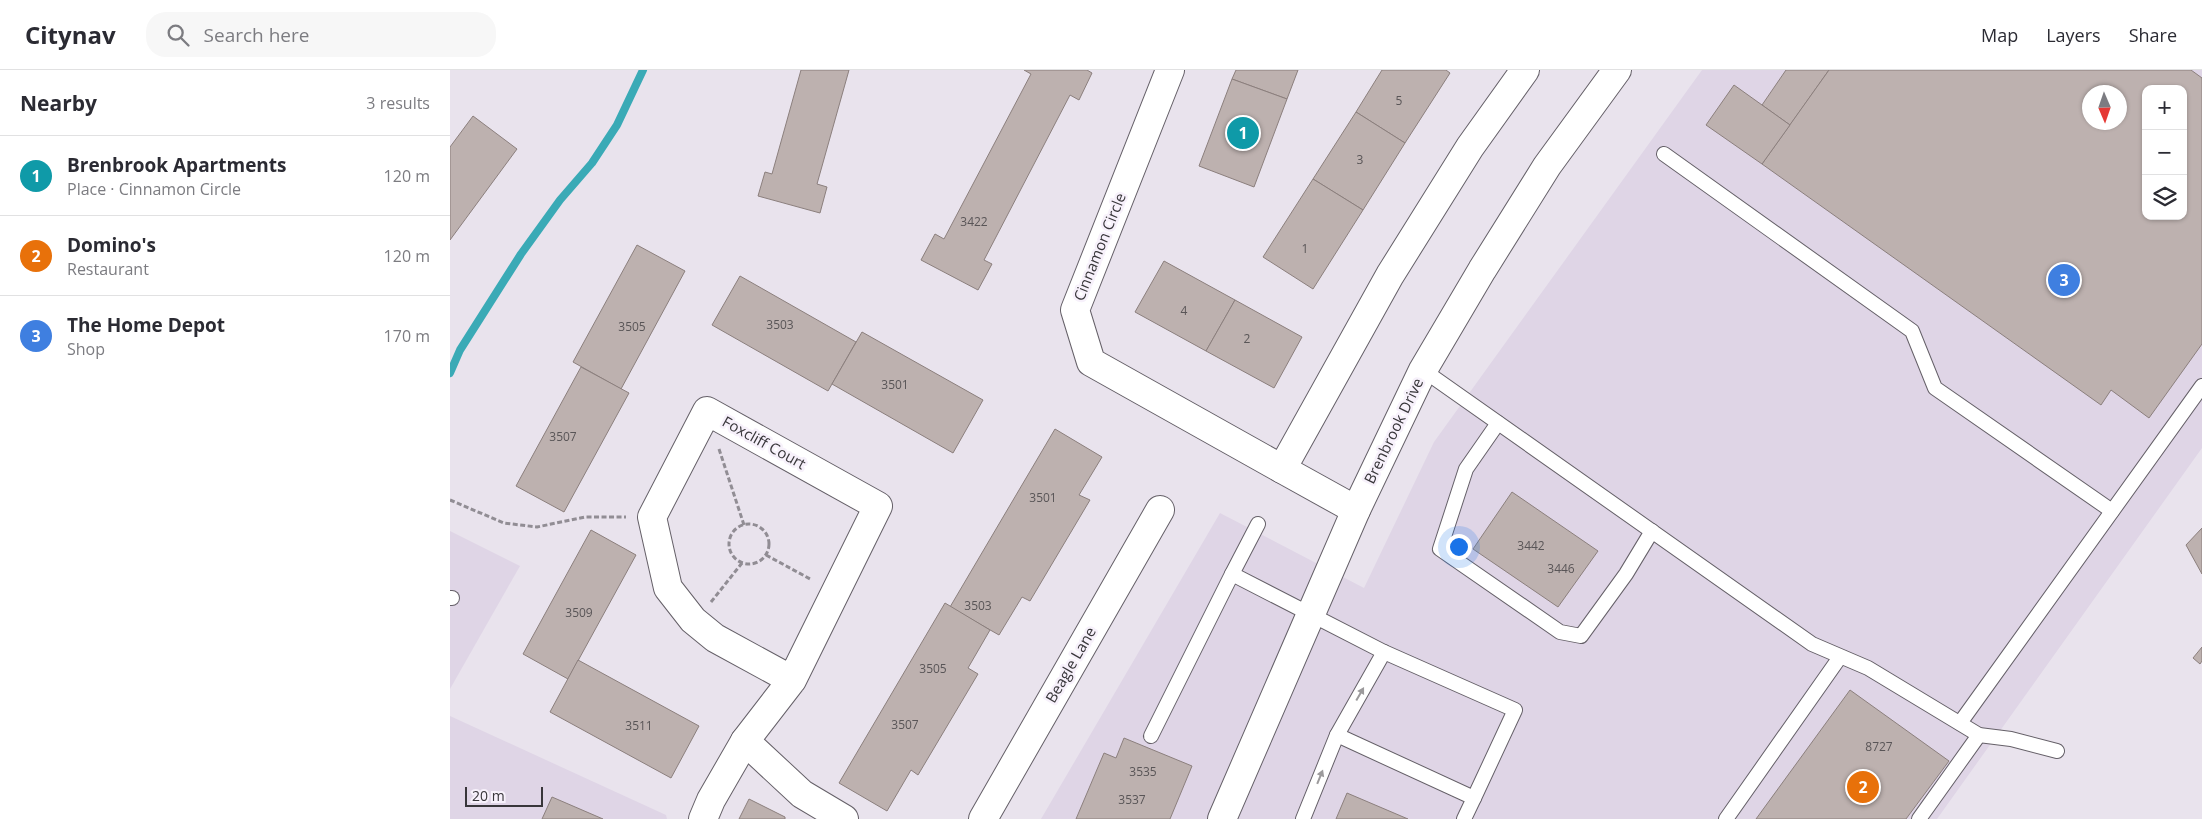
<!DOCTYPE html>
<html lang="en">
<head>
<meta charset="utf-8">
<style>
	:root { --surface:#fff; --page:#f7f7f7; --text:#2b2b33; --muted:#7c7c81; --line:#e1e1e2; --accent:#7c3aed }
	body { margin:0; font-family:"Open Sans",sans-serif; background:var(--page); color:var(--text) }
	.controls { position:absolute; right:15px; top:15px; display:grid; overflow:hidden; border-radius:10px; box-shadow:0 1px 4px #0004 }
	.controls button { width:45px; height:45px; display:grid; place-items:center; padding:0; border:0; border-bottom:1px solid var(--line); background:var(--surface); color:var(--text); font:25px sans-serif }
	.compass { position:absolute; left:1632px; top:15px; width:45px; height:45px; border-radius:50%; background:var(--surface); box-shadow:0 1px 4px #0004; rotate:178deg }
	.scale { position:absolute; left:15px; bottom:12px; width:78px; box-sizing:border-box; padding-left:5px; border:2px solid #38363a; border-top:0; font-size:14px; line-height:18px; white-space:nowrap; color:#38363a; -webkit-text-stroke:4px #f7f1fb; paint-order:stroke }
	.you { position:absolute; left:1008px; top:476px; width:18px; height:18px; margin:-12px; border:4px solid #fff; border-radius:50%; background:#1a73e8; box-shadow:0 0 0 8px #1a73e833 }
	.badge { display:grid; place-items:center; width:32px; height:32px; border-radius:50%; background:var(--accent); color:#fff; font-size:16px; font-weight:700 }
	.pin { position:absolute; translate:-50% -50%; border:2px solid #fff; box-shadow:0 1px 5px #0006 }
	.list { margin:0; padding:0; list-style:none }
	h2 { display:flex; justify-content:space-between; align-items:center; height:65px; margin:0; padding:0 20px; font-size:21px }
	h2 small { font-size:16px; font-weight:400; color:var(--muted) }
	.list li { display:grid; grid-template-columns:32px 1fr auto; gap:15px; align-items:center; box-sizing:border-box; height:80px; padding:0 20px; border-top:1px solid var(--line) }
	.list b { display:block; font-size:19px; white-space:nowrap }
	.list p { margin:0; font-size:16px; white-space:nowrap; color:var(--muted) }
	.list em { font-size:16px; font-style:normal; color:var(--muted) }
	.icon { flex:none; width:28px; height:28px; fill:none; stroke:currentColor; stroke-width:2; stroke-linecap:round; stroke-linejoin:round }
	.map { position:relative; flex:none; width:1752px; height:749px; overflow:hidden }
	header { display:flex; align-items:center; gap:30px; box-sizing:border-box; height:70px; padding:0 25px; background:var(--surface); border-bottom:1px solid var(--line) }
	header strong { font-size:24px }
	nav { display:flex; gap:28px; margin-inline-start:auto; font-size:18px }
	.search { width:350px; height:45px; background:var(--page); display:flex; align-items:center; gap:12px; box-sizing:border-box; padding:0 18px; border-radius:20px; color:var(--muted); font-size:19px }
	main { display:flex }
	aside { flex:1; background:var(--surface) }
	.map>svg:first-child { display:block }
	.built { fill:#dfd5e6; fill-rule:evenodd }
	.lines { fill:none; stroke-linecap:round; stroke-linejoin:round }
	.stream { stroke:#3aaab6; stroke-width:8 }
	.building { fill:#bdb1af; stroke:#8b7f7d; fill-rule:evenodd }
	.service-casing { stroke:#656068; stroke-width:16 }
	.minor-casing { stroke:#656068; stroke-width:30 }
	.tertiary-casing { stroke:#656068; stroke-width:30 }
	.path { stroke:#918d94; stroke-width:3; stroke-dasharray:5 2.5; stroke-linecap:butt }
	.service { stroke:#fff; stroke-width:14 }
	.minor { stroke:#fff; stroke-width:28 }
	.tertiary { stroke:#fff; stroke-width:28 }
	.oneway { fill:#9c9a9c }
	.labels { text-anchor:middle; stroke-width:5; stroke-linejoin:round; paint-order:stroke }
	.number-label { font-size:12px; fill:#595557 }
	.street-label { font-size:15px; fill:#38363a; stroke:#f7f1fb }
</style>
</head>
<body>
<header>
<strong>Citynav</strong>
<div class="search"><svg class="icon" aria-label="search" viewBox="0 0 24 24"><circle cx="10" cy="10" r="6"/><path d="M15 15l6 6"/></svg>Search here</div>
<nav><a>Map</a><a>Layers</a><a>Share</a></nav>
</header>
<main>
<aside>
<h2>Nearby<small>3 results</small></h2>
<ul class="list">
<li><span class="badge" style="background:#0f9aa8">1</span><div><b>Brenbrook Apartments</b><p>Place · Cinnamon Circle</p></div><em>120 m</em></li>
<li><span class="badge" style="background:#e8710a">2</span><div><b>Domino's</b><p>Restaurant</p></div><em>120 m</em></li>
<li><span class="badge" style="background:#3f7fe0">3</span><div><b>The Home Depot</b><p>Shop</p></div><em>170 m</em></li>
</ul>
</aside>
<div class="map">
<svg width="1752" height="749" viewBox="0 0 1752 749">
	<rect width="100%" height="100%" fill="#e9e3ed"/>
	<g class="built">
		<path d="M1252,0H1752V378L1487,749H591L770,443L914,518L984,372ZM1696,19H1733V146H1696ZM1640,22H1670V52H1640Z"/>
		<path d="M0,461L70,496L0,619Z"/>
		<path d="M0,646L216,745L217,749H0Z"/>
	</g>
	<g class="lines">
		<path class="stream" d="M0,303L10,280L71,184L110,130L142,93L167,55L193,0"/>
	</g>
	<g class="building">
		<path d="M351,0H399L367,114L377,117L370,143L308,126L315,102L322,104Z"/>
		<path d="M574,0H637L642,3L629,30L620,25L534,190L542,194L528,220L471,190L485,164L494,169L581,4Z"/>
		<path d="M786,0H848L837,29L782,9Z"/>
		<path d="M932,0H996L1000,3L955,73L906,42Z"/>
		<path d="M1336,0H1379L1340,55L1312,35Z"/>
		<path d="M1379,0H1741L1752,8V274L1699,348L1661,320L1651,335L1312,94ZM1696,19H1733V146H1696ZM1640,22H1670V52H1640Z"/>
		<path d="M782,9L837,29L804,117L749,96Z"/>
		<path d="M1284,15L1340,55L1312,94L1256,55Z"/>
		<path d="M906,42L955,73L913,140L863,109Z"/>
		<path d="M23,46L67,79L0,170V77Z"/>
		<path d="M863,109L913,140L863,219L813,187Z"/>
		<path d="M187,175L235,201L171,319L123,292Z"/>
		<path d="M714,191L785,230L756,281L685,242Z"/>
		<path d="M290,206L406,272L378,321L262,255Z"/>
		<path d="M785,230L852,267L824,318L756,281Z"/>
		<path d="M412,262L533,330L503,383L382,314Z"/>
		<path d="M131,297L179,323L114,442L66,416Z"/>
		<path d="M605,359L652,387L629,425L640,430L580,531L572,527L549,565L500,537Z"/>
		<path d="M1062,422L1148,481L1108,537L1023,479Z"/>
		<path d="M1752,458V504L1736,475Z"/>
		<path d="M141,460L186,485L118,609L73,584Z"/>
		<path d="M495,533L540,560L518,598L528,604L468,705L461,700L437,741L389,713Z"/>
		<path d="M1752,577V591L1750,594L1743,588Z"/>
		<path d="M128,590L249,656L221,708L100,642Z"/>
		<path d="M1400,620L1499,691L1456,749H1306Z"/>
		<path d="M674,668L742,696L720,749H626L654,683L666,688Z"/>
		<path d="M897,723L958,749H886Z"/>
		<path d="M102,727L153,749H92Z"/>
		<path d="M299,729L335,747V749H289Z"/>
	</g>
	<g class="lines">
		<g class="service-casing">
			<g id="service">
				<path d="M1214,84L1462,261L1485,318L1662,441"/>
				<path d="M973,300L1362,574L1418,598L1529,665L1561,669L1607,681"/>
				<path d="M1048,353L1016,399L990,479L1110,562L1131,566L1176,504L1202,461"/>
				<path d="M808,454L782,504L934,582L1065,640L1024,728"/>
				<path d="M0,528H2"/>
				<path d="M1510,653L1752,316"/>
				<path d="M887,665L1024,728L1014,749"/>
				<path d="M701,666L782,504"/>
				<path d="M853,749L887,665L934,582"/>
				<path d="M1276,749L1390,587"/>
				<path d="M1469,749L1529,665"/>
			</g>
		</g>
		<g class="minor-casing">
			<g id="minor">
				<path d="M720,0L625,240L641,292L832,399L940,205L1020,77L1075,0"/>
				<path d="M832,399L906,440"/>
				<path d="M295,671L352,724L394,749"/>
				<path d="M253,749L261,730L295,671L342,610L428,436L257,341L202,447L218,518L243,550L265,568L342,610"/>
				<path d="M533,749L710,440"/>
			</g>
		</g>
		<g class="tertiary-casing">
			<path id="tertiary" d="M772,749L906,440L973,300L1032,200L1097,96L1167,0"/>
		</g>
		<g class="path">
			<path d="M269,379L294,455"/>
			<path d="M0,430L54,453L87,457L135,447H176"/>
			<circle cx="299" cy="474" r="20"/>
			<path d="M316,485L362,510"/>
			<path d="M261,532L292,493"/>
		</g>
		<use href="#service" class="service"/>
		<use href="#minor" class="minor"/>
		<use href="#tertiary" class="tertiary"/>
	</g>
	<defs><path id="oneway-solid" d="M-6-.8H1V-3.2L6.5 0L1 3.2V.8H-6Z" transform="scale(1.25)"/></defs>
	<g class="oneway">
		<use href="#oneway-solid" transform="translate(910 624) rotate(-60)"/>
		<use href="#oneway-solid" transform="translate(870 707) rotate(-68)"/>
	</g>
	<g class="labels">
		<g class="number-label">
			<text x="949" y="35">5</text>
			<text x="910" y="94">3</text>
			<text x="524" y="156">3422</text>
			<text x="855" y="183">1</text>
			<text x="734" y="245">4</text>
			<text x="330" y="259">3503</text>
			<text x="182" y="261">3505</text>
			<text x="797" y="273">2</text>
			<text x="445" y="319">3501</text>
			<text x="113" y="371">3507</text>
			<text x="593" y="432">3501</text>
			<text x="1081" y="480">3442</text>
			<text x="1111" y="503">3446</text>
			<text x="528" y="540">3503</text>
			<text x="129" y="547">3509</text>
			<text x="483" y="603">3505</text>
			<text x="455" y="659">3507</text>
			<text x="189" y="660">3511</text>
			<text x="1429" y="681">8727</text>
			<text x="693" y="706">3535</text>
			<text x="682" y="734">3537</text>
		</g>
		<g class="street-label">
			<text transform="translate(650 177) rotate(-68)" y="5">Cinnamon Circle</text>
			<text transform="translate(944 361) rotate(-64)" y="5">Brenbrook Drive</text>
			<text transform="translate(314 373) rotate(29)" y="5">Foxcliff Court</text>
			<text transform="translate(621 595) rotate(-60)" y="5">Beagle Lane</text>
		</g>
	</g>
</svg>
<div class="controls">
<button>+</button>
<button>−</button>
<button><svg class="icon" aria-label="layers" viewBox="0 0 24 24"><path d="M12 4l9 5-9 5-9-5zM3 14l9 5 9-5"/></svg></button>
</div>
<svg class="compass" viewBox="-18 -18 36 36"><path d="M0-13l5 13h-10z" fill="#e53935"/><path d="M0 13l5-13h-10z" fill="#7c7c81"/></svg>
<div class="scale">20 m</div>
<div class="you"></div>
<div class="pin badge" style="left:793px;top:63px;background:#0f9aa8">1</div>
<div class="pin badge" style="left:1413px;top:717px;background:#e8710a">2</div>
<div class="pin badge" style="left:1614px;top:210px;background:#3f7fe0">3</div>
</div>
</main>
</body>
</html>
